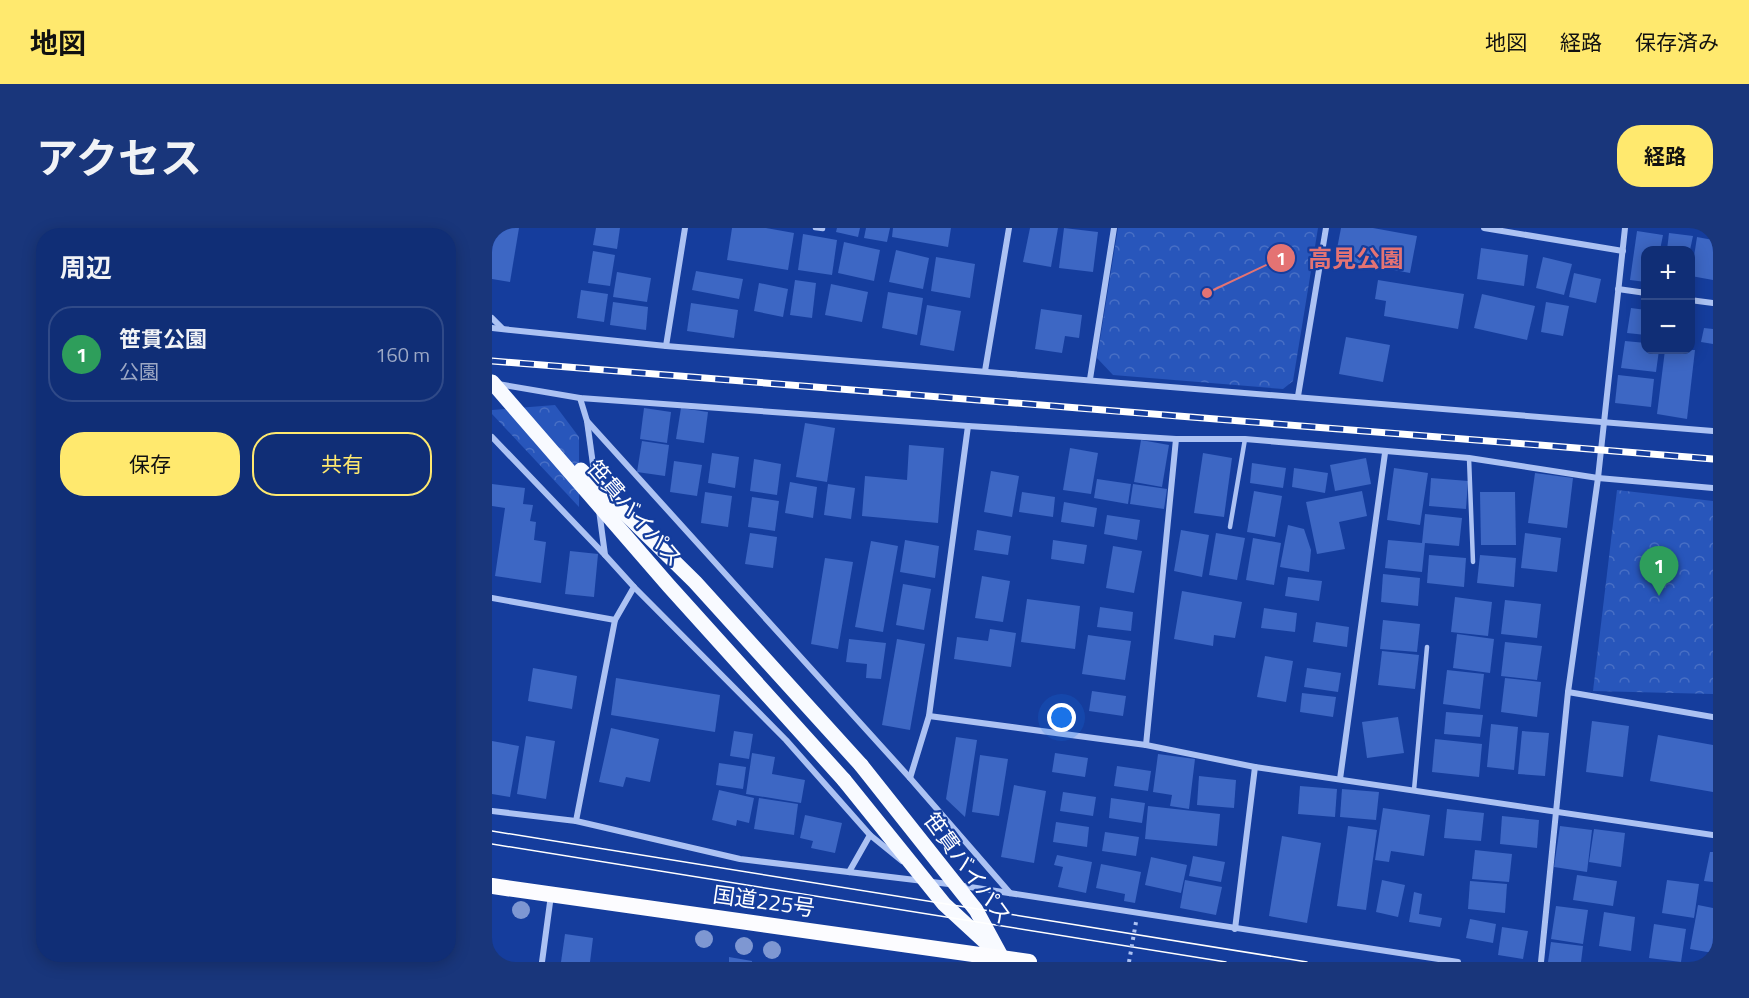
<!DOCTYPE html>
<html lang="ja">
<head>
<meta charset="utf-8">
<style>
	:root { --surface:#102e76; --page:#19367b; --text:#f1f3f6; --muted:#9ca8c5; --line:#304a88; --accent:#ffe96e }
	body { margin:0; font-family:"Titillium Web","Noto Sans JP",sans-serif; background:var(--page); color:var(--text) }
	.controls { position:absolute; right:18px; top:18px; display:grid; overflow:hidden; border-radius:12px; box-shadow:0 3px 15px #0003 }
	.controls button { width:54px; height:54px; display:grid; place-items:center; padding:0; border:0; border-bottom:2px solid var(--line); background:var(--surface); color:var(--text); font:30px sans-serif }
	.you { position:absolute; left:570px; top:490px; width:21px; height:21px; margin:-15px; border:4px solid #fff; border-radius:50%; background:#1a73e8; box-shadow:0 0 0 9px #1a73e833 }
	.badge { display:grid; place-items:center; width:39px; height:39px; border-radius:50%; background:var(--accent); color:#fff; font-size:20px; font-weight:700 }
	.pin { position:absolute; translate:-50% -50px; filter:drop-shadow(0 2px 3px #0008) }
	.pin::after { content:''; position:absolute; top:32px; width:21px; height:18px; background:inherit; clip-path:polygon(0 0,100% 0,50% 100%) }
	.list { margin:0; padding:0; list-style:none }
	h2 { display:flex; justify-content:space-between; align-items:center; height:78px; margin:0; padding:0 24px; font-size:26px }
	h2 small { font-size:20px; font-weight:400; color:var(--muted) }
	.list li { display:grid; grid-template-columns:39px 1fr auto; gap:18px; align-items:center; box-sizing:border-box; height:96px; margin:0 12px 12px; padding:0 12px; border:2px solid var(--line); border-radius:24px }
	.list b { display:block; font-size:22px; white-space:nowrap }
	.list p { margin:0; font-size:20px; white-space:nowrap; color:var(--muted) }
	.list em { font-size:20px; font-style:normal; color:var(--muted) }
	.actions { display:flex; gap:12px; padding:18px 24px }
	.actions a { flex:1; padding:14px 0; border:2px solid var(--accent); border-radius:24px; text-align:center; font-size:21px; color:var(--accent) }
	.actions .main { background:var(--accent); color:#111 }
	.map { position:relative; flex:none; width:1221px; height:734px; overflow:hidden; border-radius:24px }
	header { display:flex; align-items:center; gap:36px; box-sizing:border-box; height:84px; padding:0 30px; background:var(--accent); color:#111 }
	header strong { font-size:28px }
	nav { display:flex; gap:33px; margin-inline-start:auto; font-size:21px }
	.intro { display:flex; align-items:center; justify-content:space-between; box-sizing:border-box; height:144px; padding:0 36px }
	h1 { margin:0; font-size:42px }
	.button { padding:15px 27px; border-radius:24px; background:var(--accent); color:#111; font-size:21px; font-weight:700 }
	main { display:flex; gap:36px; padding:0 36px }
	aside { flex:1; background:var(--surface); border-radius:24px; box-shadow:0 3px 15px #0003 }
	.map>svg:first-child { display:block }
	.park { fill:url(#park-crowns) }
	.building { fill:#3d67c4 }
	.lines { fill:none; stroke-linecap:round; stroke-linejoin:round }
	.service { stroke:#acc2f3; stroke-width:4.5 }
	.minor { stroke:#acc2f3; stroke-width:6 }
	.primary { stroke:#f8faff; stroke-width:15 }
	.trunk { stroke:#fcfcff; stroke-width:16 }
	.tram { stroke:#fff; stroke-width:1.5 }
	.rail-casing { stroke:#fff; stroke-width:7 }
	.rail { stroke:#153d9d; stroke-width:4.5; stroke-dasharray:14; stroke-linecap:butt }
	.path-bridge { stroke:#acc2f3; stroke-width:4; stroke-dasharray:3 4.5; stroke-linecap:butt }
	.primary-bridge { stroke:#f8faff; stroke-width:15 }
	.tree { fill:#7e97d2 }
	.labels { text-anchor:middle; stroke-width:4.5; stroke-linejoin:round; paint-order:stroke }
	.street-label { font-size:22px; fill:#fff; stroke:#153d9d }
	.leader { fill:none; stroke:#e47373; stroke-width:2 }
	.callout-dot { fill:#e47373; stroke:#153d9d; stroke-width:2 }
	.mark-label { font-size:18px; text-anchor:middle; font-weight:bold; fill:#fff }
	.callout-label { font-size:24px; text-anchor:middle; font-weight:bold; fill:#e47373; stroke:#153d9d; stroke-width:4.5; stroke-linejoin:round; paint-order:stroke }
</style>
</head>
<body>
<header>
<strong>地図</strong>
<nav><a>地図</a><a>経路</a><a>保存済み</a></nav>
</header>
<div class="intro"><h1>アクセス</h1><a class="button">経路</a></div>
<main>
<aside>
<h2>周辺<small></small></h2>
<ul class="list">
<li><span class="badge" style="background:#2e9e5b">1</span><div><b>笹貫公園</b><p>公園</p></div><em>160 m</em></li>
</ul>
<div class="actions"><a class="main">保存</a><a>共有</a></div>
</aside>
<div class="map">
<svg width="1221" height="734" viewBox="0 0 1221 734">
	<defs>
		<pattern id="park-crowns" width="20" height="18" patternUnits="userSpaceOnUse" patternTransform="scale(1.5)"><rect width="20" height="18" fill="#2856bb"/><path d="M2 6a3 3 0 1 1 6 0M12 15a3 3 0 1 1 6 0" fill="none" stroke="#486fc5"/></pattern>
	</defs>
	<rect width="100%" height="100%" fill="#153d9d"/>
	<g class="park">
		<path d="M626,0H826L801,153L791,161L621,147L605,130Z"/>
		<path d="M63,177L87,209V279L0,186V182Z"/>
		<path d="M1125,262L1221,273V466L1101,463Z"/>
	</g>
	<g class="building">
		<path d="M0,0H27L18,54L0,51Z"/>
		<path d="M104,0H128L125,21L101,17Z"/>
		<path d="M240,0H274L302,5L296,42L235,32Z"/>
		<path d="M345,0H368L366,9L344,4Z"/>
		<path d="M374,0H398L395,14L372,10Z"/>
		<path d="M401,0H459L456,19L400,9Z"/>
		<path d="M538,0H566L559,39L531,34Z"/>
		<path d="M572,0L606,4L601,44L567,40Z"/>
		<path d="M849,0H881L925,8L918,45L843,31Z"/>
		<path d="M1145,3L1171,7L1168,22H1154V54L1138,52Z"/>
		<path d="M1177,5L1201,8L1198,22H1175Z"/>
		<path d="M311,6L345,12L340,47L306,42Z"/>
		<path d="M1205,9L1221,12V52L1199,48Z"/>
		<path d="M352,14L388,22L382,53L346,45Z"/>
		<path d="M989,20L1036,27L1032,58L985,51Z"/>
		<path d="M404,22L437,30L431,61L397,54Z"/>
		<path d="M101,23L123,27L118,58L96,55Z"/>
		<path d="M444,29L483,36L478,70L439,63Z"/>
		<path d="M1051,29L1080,36L1072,67L1044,60Z"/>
		<path d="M204,43L251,51L247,71L200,62Z"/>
		<path d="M125,44L159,50L155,74L121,69Z"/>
		<path d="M1082,45L1109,51L1104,75L1077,69Z"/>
		<path d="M303,52L324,55L320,90L298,87Z"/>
		<path d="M886,52L972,66L966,101L892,88L894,73L883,71Z"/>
		<path d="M267,55L296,61L291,89L262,83Z"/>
		<path d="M339,56L376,64L370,94L333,87Z"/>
		<path d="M89,62L116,66L112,94L85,90Z"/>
		<path d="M396,64L431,70L425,107L390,100Z"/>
		<path d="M990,66L1043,78L1035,112L982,100Z"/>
		<path d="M121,74L156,79L154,102L118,97Z"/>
		<path d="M1054,74L1077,78L1071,108L1049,104Z"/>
		<path d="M199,75L246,82L242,110L195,103Z"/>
		<path d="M435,77L469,83L462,123L428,117Z"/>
		<path d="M1139,80L1154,82V107L1135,105Z"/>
		<path d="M549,81L590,87L587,110L573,108L570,125L543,121Z"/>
		<path d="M1212,100L1221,101V116L1209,114Z"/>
		<path d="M854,109L898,117L891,154L847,146Z"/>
		<path d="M1133,113L1154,115V122H1167L1164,144L1129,140Z"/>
		<path d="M1173,122H1203L1195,191L1165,186Z"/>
		<path d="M1126,147L1162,151L1159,179L1123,175Z"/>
		<path d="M152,180L179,184L175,215L148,211Z"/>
		<path d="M189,180L216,184L212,215L184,211Z"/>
		<path d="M313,195L343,200L335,254L304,249Z"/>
		<path d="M649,212L677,217L670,259L642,254Z"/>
		<path d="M150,213L177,217L173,248L145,244Z"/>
		<path d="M417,217L452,220L446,295L370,288L373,248L415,252Z"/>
		<path d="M578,220L606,225L599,266L571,262Z"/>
		<path d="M220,225L247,229L243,260L216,255Z"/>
		<path d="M711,225L740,230L732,289L702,285Z"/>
		<path d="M874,230L879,256L843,263L838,237Z"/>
		<path d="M262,231L289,236L285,267L258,263Z"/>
		<path d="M182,233L210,237L205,268L178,264Z"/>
		<path d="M760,235L794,240L791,260L758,255Z"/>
		<path d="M802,240L836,245L833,265L800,259Z"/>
		<path d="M902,240L936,245L928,297L895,292Z"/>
		<path d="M499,243L527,248L520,289L492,284Z"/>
		<path d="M1043,245L1081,250L1075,300L1036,295Z"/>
		<path d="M939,250L976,253L974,281L937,278Z"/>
		<path d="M605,251L639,256L636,276L602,270Z"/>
		<path d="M298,254L325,259L321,290L293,285Z"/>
		<path d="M0,256L33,260L31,276L41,277L38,293L44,294L42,312L54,314L49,355L3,348L13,280L0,278Z"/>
		<path d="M336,256L363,260L359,291L332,287Z"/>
		<path d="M641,256L675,261L672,281L638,276Z"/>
		<path d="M762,263L790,268L783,309L755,304Z"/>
		<path d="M870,263L875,288L847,294L853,321L825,326L814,274Z"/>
		<path d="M213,264L240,268L236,299L209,295Z"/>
		<path d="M530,264L563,269L561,289L527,284Z"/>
		<path d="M988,264H1023L1024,317H989Z"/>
		<path d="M260,269L287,273L283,303L256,299Z"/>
		<path d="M572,274L605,280L602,299L569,294Z"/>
		<path d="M933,286L970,290L967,318L933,315L930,344L893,340L896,312L930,315Z"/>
		<path d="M615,287L648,292L645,312L612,306Z"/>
		<path d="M796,297L812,301L819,322L817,344L788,339Z"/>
		<path d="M485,302L519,308L516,327L482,322Z"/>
		<path d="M689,302L717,307L710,349L682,343Z"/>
		<path d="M258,305L285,309L281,340L253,336Z"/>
		<path d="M724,305L753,310L745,352L717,347Z"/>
		<path d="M1033,305L1069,310L1065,344L1029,340Z"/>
		<path d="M761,310L789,315L782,357L754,352Z"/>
		<path d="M413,312L447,318L443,350L408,344Z"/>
		<path d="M561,312L595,317L592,336L559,331Z"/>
		<path d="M379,313L406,318L391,404L363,399Z"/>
		<path d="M621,318L650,323L642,365L614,360Z"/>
		<path d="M78,323L106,326L102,369L73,366Z"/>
		<path d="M937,327L974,330L972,359L935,355Z"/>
		<path d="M988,327L1024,330L1022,359L985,355Z"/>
		<path d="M333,330L361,334L346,421L319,416Z"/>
		<path d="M891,346L928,350L926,378L889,374Z"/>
		<path d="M490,348L518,353L511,394L483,390Z"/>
		<path d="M796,349L830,353L827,373L793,368Z"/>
		<path d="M411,356L439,361L432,402L404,397Z"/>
		<path d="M690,363L750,374L743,410L722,407L721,418L682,411Z"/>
		<path d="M963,369L1000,374L996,408L959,404Z"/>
		<path d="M535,371L588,378L583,421L529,414Z"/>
		<path d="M1013,372L1049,376L1045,410L1009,406Z"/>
		<path d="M608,379L641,384L639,403L605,399Z"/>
		<path d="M772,380L805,385L803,404L769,400Z"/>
		<path d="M891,392L928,396L925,424L888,421Z"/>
		<path d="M824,394L857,399L855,419L821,414Z"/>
		<path d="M498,401L524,405L519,439L462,431L465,409L496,413Z"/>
		<path d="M965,406L1002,411L998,445L961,440Z"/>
		<path d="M596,407L639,413L633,452L590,446Z"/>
		<path d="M357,411L394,415L389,451L374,450L375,436L354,434Z"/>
		<path d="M405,411L433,416L418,502L390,497Z"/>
		<path d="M1013,414L1050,418L1045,452L1009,448Z"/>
		<path d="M890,423L927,427L923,461L886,457Z"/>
		<path d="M773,428L801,433L794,474L765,469Z"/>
		<path d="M41,440L85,448L80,481L36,473Z"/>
		<path d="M815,440L849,445L846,464L812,459Z"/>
		<path d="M955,442L992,446L988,481L951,476Z"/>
		<path d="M124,450L228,467L223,504L119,487Z"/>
		<path d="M1013,450L1049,454L1045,489L1009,484Z"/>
		<path d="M600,463L634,468L631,488L597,483Z"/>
		<path d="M810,465L844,469L841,489L808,484Z"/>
		<path d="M954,484L991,487L988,509L952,506Z"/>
		<path d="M906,489L912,525L875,530L870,494Z"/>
		<path d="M1100,493L1137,498L1131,549L1094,544Z"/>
		<path d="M999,496L1026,499L1022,542L995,539Z"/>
		<path d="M119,500L167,511L158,554L134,549L131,559L107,554Z"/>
		<path d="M242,503L261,506L257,531L238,528Z"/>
		<path d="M1030,503L1057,505L1053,548L1026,546Z"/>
		<path d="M1166,507L1221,517V564L1158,553Z"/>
		<path d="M34,508L63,513L54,571L25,566Z"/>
		<path d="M464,509L485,512L473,589L454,571Z"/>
		<path d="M943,511L990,516L987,549L940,544Z"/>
		<path d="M0,513L27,518L18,569L0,566Z"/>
		<path d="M260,525L283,529L280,546L313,552L309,575L254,566Z"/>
		<path d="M563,525L596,530L593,549L560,544Z"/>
		<path d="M666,526L703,531L697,581L678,578L680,567L661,564Z"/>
		<path d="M488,527L516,531L507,588L480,584Z"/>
		<path d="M227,535L254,539L251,561L224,557Z"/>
		<path d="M625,538L659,543L656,563L622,558Z"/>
		<path d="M707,548L744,552L742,580L705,577Z"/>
		<path d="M522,557L554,563L542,635L509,629Z"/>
		<path d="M808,558L845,561L843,589L806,586Z"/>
		<path d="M850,561L887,564L884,592L848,589Z"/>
		<path d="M227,562L262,570L257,595L245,592L244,598L220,592Z"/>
		<path d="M571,564L604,569L601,588L568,583Z"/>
		<path d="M267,570L306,576L302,607L262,601Z"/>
		<path d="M619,570L653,575L650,595L617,590Z"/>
		<path d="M656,578L728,586L725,618L653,611Z"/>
		<path d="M891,580L938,587L932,628L899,623L897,634L883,632Z"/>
		<path d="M955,581L992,585L989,613L952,610Z"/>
		<path d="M313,587L350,595L343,625L319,620L321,613L308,610Z"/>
		<path d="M1010,588L1047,592L1045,620L1008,616Z"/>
		<path d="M564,594L597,599L595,619L561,614Z"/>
		<path d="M856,598L885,602L874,682L845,678Z"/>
		<path d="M1068,598L1100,602L1095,644L1062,639Z"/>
		<path d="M1102,601L1133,605L1129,639L1097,634Z"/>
		<path d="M613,604L647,609L644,628L610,623Z"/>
		<path d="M790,608L829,615L815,695L777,688Z"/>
		<path d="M983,622L1020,626L1017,654L980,651Z"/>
		<path d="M1218,624H1221V654L1212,653Z"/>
		<path d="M565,627L600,634L594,665L566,659L571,639L562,637Z"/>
		<path d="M701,628L733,634L729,654L697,648Z"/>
		<path d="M659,629L695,637L689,665L653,657Z"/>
		<path d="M609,636L649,644L643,675L632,673L633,666L604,660Z"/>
		<path d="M1085,647L1125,653L1121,678L1081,672Z"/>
		<path d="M693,652L730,659L724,687L688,680Z"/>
		<path d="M890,652L913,657L906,689L884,684Z"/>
		<path d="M1175,652L1207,656L1202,690L1170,685Z"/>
		<path d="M978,653L1015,656L1013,685L976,681Z"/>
		<path d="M922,664L930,666L927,686L950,690L948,699L917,694Z"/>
		<path d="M1206,677L1221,680V725L1198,721Z"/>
		<path d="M1064,678L1096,682L1091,716L1059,711Z"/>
		<path d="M1112,684L1143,689L1139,723L1107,718Z"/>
		<path d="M978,691L1004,696L1001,715L974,710Z"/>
		<path d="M1162,696L1194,701L1189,734L1157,730Z"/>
		<path d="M1010,699L1036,703L1031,731L1006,727Z"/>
		<path d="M73,706L101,710L98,734H69Z"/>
		<path d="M1059,714L1091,718L1089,734H1056Z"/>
		<path d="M237,729L260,733V734H237Z"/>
	</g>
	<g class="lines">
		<g class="service">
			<path d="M323,0L331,1"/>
			<path d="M977,230L981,334"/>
			<path d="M738,299L753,211"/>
			<path d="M922,562L935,419"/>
		</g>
		<g class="minor">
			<path d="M992,0L1131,23"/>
			<path d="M1126,61L1154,65"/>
			<path d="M1198,72L1221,75"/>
			<path d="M0,90L10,100"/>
			<path d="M0,100L174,118L1221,203"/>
			<path d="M174,118L193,0"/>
			<path d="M493,143L517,0"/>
			<path d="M598,151L622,0"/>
			<path d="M6,156L88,170L476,198L684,211H753L977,230L1106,250L1221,260"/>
			<path d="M806,168L834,0"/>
			<path d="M88,170L95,193L418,550L518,665"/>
			<path d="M95,193L103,251"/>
			<path d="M0,209L113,327"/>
			<path d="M142,359L294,512L378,607L410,633"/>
			<path d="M0,370L123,392"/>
			<path d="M1076,464L1221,489"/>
			<path d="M437,488L654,517L763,539L1221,607"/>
			<path d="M654,517L684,211"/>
			<path d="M418,550L437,488L476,198"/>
			<path d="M848,551L893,225"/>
			<path d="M0,583L84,593L248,631L465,657L966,734"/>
			<path d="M84,593L123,392L142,359L113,327L107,282"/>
			<path d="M357,644L378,607"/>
			<path d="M743,701L763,539"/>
			<path d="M50,734L59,667"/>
			<path d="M1049,734L1076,464L1106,250L1133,0"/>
		</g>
		<g class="primary">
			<path d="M369,537L484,682L509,728"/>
			<path d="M352,552L452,676L502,722"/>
		</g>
		<path class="trunk" d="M0,658L537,734"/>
		<g class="tram">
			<path d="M0,603L815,734"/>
			<path d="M0,616L734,734"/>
		</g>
		<g class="rail-casing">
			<path id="rail" d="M0,133L1221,231"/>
		</g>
		<use href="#rail" class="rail"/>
		<path class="path-bridge" d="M637,734L644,694"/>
		<g class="primary-bridge">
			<path d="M0,154L177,358L352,552"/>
			<path d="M89,242L203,354L369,537"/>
		</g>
	</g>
	<g class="tree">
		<circle cx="29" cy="682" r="9"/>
		<circle cx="212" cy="711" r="9"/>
		<circle cx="252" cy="718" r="9"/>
		<circle cx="280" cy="722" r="9"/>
	</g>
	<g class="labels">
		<g class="street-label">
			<text transform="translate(143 285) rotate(49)" y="8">笹貫バイパス</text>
			<text transform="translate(476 640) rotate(54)" y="8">笹貫バイパス</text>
			<text transform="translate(272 673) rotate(8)" y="8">国道225号</text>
		</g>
	</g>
	<path class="leader" d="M715 65L789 30"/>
	<g class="callout-dot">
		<circle cx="715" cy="65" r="6"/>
		<circle cx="789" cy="30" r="15"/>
	</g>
	<g class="mark-label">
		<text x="789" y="37">1</text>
	</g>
	<g class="callout-label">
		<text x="864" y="39">高見公園</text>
	</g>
</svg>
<div class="controls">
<button>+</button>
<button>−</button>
</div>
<div class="you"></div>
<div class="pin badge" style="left:1167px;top:368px;background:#2e9e5b">1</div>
</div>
</main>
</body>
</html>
